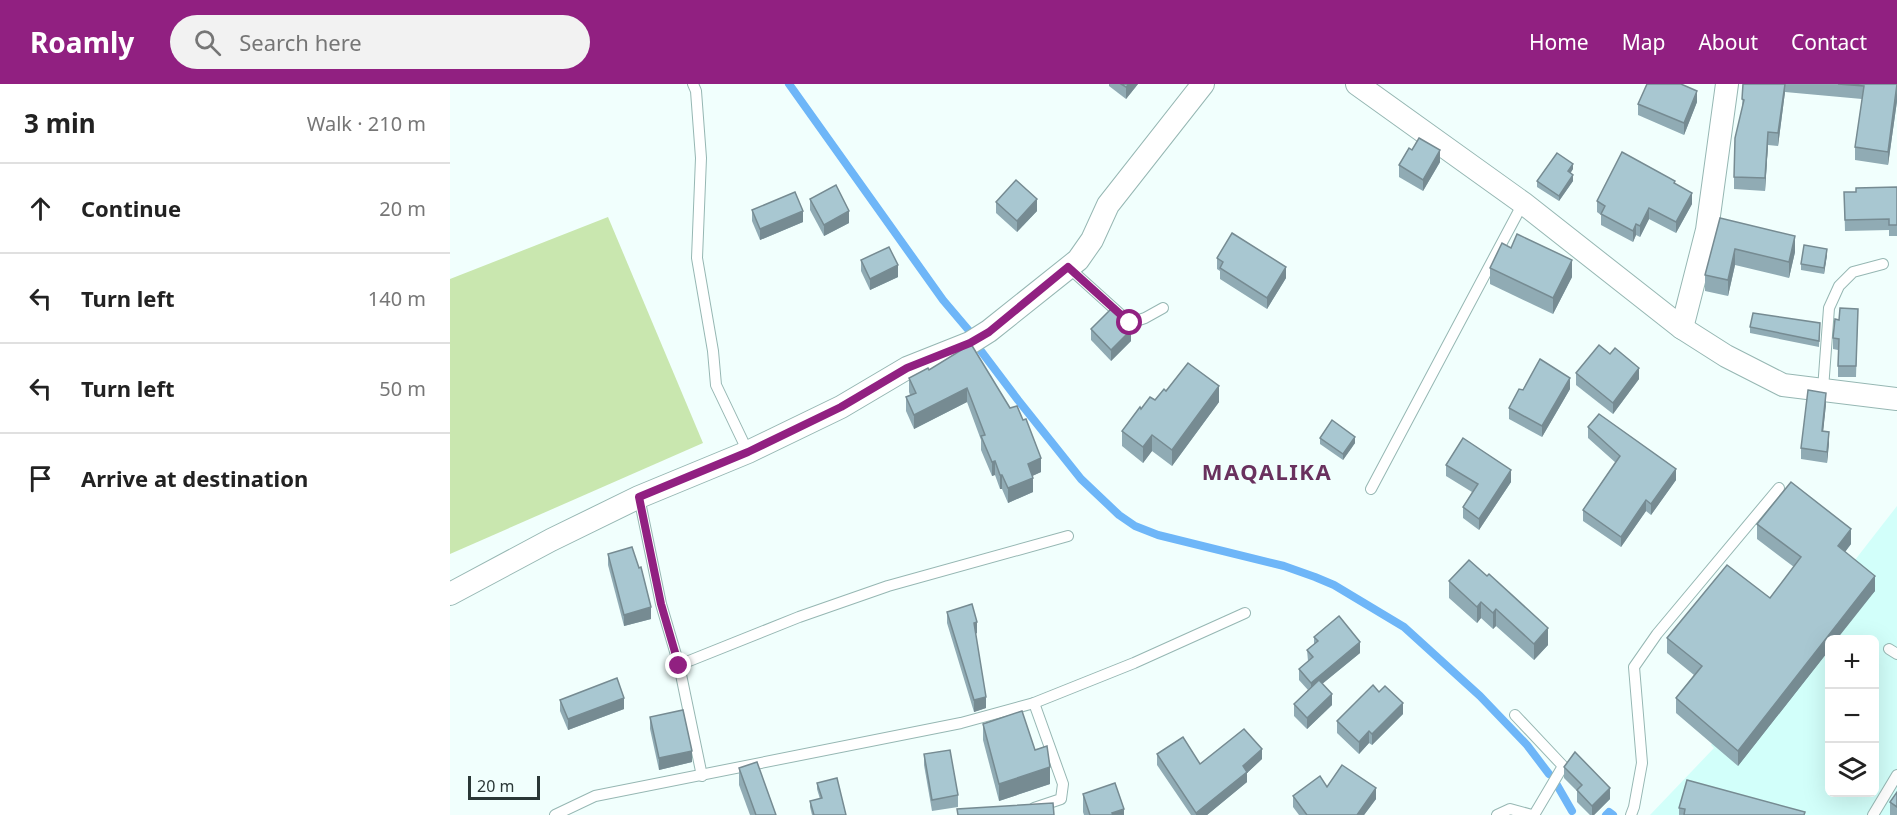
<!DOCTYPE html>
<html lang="en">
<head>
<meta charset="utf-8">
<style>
	:root { --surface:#fff; --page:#f2f2f2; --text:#222; --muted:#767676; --line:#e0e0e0; --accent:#912081 }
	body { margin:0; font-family:"Noto Sans",sans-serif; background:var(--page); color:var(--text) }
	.controls { position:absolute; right:18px; bottom:18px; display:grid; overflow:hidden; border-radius:9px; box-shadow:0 6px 24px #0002 }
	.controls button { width:54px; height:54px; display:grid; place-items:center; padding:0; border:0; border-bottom:2px solid var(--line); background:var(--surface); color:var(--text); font:30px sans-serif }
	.scale { position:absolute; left:18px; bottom:15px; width:72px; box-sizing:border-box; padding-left:6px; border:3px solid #2a3736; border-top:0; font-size:16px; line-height:21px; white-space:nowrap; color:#2a3736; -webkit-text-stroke:4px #f1fffd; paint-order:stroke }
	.stop { position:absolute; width:18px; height:18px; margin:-14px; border:4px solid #912081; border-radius:50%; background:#fff }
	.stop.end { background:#912081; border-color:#fff; box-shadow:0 2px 6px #0008 }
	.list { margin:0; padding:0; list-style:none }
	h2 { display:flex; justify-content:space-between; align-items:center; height:78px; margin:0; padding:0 24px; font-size:26px }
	h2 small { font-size:20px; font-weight:400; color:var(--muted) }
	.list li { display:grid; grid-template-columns:39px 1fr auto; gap:18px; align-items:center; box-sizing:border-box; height:90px; padding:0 24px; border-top:2px solid var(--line) }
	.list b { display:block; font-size:22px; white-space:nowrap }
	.list em { font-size:20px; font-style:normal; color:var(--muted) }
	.icon { flex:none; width:33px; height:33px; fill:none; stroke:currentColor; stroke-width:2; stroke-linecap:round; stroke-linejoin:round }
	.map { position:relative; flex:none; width:1447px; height:731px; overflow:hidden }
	header { display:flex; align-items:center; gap:36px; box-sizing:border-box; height:84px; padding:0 30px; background:var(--accent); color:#fff }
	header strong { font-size:28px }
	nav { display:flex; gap:33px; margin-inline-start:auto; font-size:21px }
	.search { width:420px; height:54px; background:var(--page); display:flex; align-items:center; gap:15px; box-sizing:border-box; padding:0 21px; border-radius:33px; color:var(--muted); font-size:22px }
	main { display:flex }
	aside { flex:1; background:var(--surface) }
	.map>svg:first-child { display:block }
	.built { fill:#d2fffa; fill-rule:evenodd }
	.green { fill:#c9e7af }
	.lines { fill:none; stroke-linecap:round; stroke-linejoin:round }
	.stream { stroke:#6eb6f8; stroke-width:8 }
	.service-casing { stroke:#96b7b3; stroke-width:12 }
	.minor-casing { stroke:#96b7b3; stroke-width:24 }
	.service { stroke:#fff; stroke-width:10 }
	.minor { stroke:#fff; stroke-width:22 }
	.wall { fill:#90abb4 }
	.shaded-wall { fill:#768b92 }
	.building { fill:#a8c7d1; stroke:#768b92; stroke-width:1.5 }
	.route { stroke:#912081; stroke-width:8 }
	.labels { text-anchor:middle; stroke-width:6; stroke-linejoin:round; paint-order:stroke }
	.district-label { font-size:22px; font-weight:bold; letter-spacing:1.5px; fill:#69315e; stroke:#f1fffd }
</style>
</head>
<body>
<header>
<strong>Roamly</strong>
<div class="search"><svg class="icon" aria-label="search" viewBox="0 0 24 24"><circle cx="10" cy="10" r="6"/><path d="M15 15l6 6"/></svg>Search here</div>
<nav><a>Home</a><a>Map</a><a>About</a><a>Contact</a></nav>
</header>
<main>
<aside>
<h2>3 min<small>Walk · 210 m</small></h2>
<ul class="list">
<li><svg class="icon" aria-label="ahead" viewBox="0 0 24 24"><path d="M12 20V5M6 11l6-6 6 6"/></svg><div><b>Continue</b></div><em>20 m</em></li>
<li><svg class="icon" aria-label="left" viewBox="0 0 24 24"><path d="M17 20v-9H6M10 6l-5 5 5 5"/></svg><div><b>Turn left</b></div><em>140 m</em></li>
<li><svg class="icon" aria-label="left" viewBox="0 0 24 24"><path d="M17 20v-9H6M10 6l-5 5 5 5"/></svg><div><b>Turn left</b></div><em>50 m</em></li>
<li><svg class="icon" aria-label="arrive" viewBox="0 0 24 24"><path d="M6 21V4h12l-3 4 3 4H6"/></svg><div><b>Arrive at destination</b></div></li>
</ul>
</aside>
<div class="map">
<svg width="1447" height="731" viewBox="0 0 1447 731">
	<rect width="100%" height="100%" fill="#f1fffd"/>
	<path class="built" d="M1447,422V731H1200L1264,664L1261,661ZM1380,556H1424V708H1380Z"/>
	<path class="green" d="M158,133L253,359L0,470V195Z"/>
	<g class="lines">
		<g class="stream">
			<path d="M339,0L493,216L521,249"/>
			<path d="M531,267L568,316L631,395L669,431L685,442L708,451L834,482L865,493L884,501L954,543L1030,612L1077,661L1099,690"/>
			<path d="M1107,701L1122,727"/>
			<path d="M1156,731L1159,728L1163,731"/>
		</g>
		<g class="service-casing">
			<g id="service">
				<path d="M243,0L246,7L251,74L247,174L263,267L266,301L298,368"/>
				<path d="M618,183L680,239L695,234L713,224"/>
				<path d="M1373,305L1379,224L1389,202L1403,188L1433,180"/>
				<path d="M921,405L1073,119"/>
				<path d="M189,413L211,520L229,581L252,692"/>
				<path d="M1439,565L1447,570"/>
				<path d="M229,581L349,533L438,502L618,452"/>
				<path d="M584,619L613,700L611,715L584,724"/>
				<path d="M1065,631L1113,682L1084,731"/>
				<path d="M105,731L145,712L511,639L584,619L684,579L795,529"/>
				<path d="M1047,731L1060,725L1082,731"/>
				<path d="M1181,731L1184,723L1192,679L1184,583L1207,550L1329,404"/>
				<path d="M1423,731L1447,691"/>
			</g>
		</g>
		<g class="minor-casing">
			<g id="minor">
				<path d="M907,0L1073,119L1232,244L1257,146L1277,0"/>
				<path d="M1232,244L1276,272L1333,301L1447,315"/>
				<path d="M0,510L101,456L189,413L298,368L391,323L457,284L520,259L539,247L628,176L642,156L658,121L753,0"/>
			</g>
		</g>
		<use href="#service" class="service"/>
		<use href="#minor" class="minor"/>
	</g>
	<g class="wall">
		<path d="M659,0H688L676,15L659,2Z"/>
		<path d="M1293,0H1447V17L1438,81L1405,76V63L1412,15L1335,8L1328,62L1318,61L1315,107L1284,105V93L1292,26Z"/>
		<path d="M1247,18L1234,51L1188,31V20Z"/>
		<path d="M990,78L973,107L949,93V81Z"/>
		<path d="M1123,85L1120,89L1123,97L1109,117L1087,103V97Z"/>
		<path d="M1225,100L1242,120L1226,149L1199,135L1190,153L1186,151L1183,158L1151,141V131L1147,128V117Z"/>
		<path d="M1447,103V152H1439V146L1395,147L1394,108H1406Z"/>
		<path d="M360,115L399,139L374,152L360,126Z"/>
		<path d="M546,118L587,127L567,148L546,129Z"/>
		<path d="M302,126L353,138L310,156L302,137Z"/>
		<path d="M1270,134L1345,168L1339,194L1285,181L1278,212L1255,207V191Z"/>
		<path d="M1377,171L1374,190L1351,186V180Z"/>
		<path d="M767,174L836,194L817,225L770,195V187L767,185Z"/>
		<path d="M411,176L448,193L420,206L411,187Z"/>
		<path d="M1040,184L1122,193L1103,230L1040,200Z"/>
		<path d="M1408,225L1406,293H1388V266L1383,265V254L1389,236Z"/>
		<path d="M1370,239L1369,263L1300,249V243Z"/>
		<path d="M641,245L681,257L661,277L641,256Z"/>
		<path d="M521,260L591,388L582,392L583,408L558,419L552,405H550L545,391L542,392L531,366V356L517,318L464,345L456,327V313L460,311L459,308V294L479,286Z"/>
		<path d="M1126,289L1189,295L1163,330L1126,301Z"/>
		<path d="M1120,305L1092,353L1059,335V324Z"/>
		<path d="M716,307L769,318L722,382L702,367L693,379L672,362V347L691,325L705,316Z"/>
		<path d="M1376,320L1373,347L1379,359L1377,379L1351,375V364Z"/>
		<path d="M1138,343L1226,396L1201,431L1196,427L1171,463L1133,437V426L1166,379L1138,354Z"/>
		<path d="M870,354L905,359L893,376L870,360Z"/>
		<path d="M996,381L1061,398L1029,446L1013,434V423L1022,408L996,392Z"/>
		<path d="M1307,440L1401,460L1395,468L1425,507L1380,555V565L1288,682L1226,629V614L1244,591L1217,569V554L1320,514L1344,483L1307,455Z"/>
		<path d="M158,470L201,535L174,542L158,481Z"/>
		<path d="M1019,476L1098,561L1084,576L1046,542L1043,545L1031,534L1027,539L999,514V497Z"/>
		<path d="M497,528L527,549L525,550L536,624L524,628L497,539Z"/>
		<path d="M864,553L910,569L872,600L882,621L857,645L844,632V620L858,606L849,596V585L858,577L857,566L864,560Z"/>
		<path d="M110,616L174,625L118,646L110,627Z"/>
		<path d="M953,630L922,661L919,659L909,670L887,649V637Z"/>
		<path d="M200,633L242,678L209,686L200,645Z"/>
		<path d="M533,640L585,666L600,700L549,717L533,656Z"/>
		<path d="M474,670L508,711V723L482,727L474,681Z"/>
		<path d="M707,670L750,680L812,675L797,689V698L757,731H741L707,681Z"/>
		<path d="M1114,683L1160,715L1144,731H1140L1127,718V707L1114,694Z"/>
		<path d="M289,684L326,731H300L289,701Z"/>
		<path d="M367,699L396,731H362L360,723V717L370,715L367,705Z"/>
		<path d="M877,703L926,715L914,731H849L843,723V712Z"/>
		<path d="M1447,708V731H1440V718Z"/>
		<path d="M633,710L674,731H634L633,728Z"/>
		<path d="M1229,724L1355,731H1229Z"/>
	</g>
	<g class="shaded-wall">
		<path d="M679,0H688L676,15V3Z"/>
		<path d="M1335,0V8L1328,62V49Z"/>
		<path d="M1447,4V17L1438,81V68Z"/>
		<path d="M1247,7V18L1234,51V39Z"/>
		<path d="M1318,48V61L1315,107V94Z"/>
		<path d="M990,66V78L973,107V96Z"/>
		<path d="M1123,80V85L1118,93V87Z"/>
		<path d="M1123,91V97L1109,117V112Z"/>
		<path d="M1242,109V120L1226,149V138Z"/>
		<path d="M587,115V127L567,148V137Z"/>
		<path d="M1199,124V135L1190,153V142Z"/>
		<path d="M353,127V138L310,156V145Z"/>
		<path d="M399,127V139L374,152V141Z"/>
		<path d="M1186,140V151L1183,158V147Z"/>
		<path d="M1345,152V168L1339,194V178Z"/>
		<path d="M1285,165V181L1278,212V196Z"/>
		<path d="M1377,165V171L1374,190V184Z"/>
		<path d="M1122,176V193L1103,230V214Z"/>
		<path d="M448,181V193L420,206V195Z"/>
		<path d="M836,183V194L817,225V214Z"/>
		<path d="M681,246V257L661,277V266Z"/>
		<path d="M1189,284V295L1163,330V319Z"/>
		<path d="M1120,294V305L1092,353V342Z"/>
		<path d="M769,302V318L722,382V366Z"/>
		<path d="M517,304V318L464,345V331Z"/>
		<path d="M1376,309V320L1372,359V347Z"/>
		<path d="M1379,348V359L1377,379V368Z"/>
		<path d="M702,351V367L693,379V363Z"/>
		<path d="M905,353V359L893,376V370Z"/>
		<path d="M591,374V388L578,394V380Z"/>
		<path d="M545,377V391L542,392V378Z"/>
		<path d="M1226,385V396L1201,431V420Z"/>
		<path d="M1061,386V398L1029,446V435Z"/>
		<rect x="550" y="391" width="2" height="14"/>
		<path d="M583,394V408L558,419V404Z"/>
		<path d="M1196,416V427L1171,463V453Z"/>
		<path d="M1401,445V460L1388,477V462Z"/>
		<path d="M1425,492V507L1387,555H1380V565L1288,682V667Z"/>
		<path d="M1031,518V534L1027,539V523Z"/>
		<path d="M201,523V535L174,542V531Z"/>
		<path d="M1046,525V542L1043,545V529Z"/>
		<path d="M527,538V549L524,550V539Z"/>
		<path d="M1098,544V561L1084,576V560Z"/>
		<path d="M910,558V569L861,609V599Z"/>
		<path d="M882,610V621L857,645V634Z"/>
		<path d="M536,613V624L524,628V616Z"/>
		<path d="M174,614V625L118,646V635Z"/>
		<path d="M953,619V630L922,661V650Z"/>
		<path d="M919,647V659L909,670V658Z"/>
		<path d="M812,665V675L797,689V698L757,731H746V729L793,682Z"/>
		<path d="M242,667V678L209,686V674Z"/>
		<path d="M600,683V700L549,717V700Z"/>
		<path d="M926,704V715L914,731H907Z"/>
		<path d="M1160,704V715L1144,731H1142V722Z"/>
		<path d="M674,725V731H662V729Z"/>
	</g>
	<g class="building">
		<path d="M671,0H679L676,3Z"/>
		<path d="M1197,0H1231L1247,7L1234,39L1188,20Z"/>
		<path d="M1293,0H1335L1328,49L1318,48L1315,94L1284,93L1285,54L1294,16L1292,15Z"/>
		<path d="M1388,0H1447L1438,68L1405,63L1414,2Z"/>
		<path d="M969,54L990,66L973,96L949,81L959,64L962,66Z"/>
		<path d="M1172,68L1225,97L1224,99L1242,109L1226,138L1199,124L1190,142L1186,140L1183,147L1151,130L1155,122L1147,117Z"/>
		<path d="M1107,69L1123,80L1118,87L1123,91L1109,112L1087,97Z"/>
		<path d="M566,96L587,115L567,137L546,118Z"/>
		<path d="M386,101L399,127L374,141L360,115Z"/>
		<path d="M1447,103V141H1439V135L1395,136L1394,108H1406V104Z"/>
		<path d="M345,108L353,127L310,145L302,126Z"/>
		<path d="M1270,134L1345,152L1339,178L1285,165L1278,196L1255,191Z"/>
		<path d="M782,149L836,183L817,214L770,184L773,178L767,174Z"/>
		<path d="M1067,150L1122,176L1103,214L1040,184L1052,159L1061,164Z"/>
		<path d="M1354,161L1377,165L1374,184L1351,180Z"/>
		<path d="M439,163L448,181L420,195L411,176Z"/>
		<path d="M1390,224L1408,225L1406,282H1388L1389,255L1383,254L1385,235L1389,236Z"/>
		<path d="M661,225L681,246L661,266L641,245Z"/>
		<path d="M1303,229L1370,239L1369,257L1300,243Z"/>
		<path d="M521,260L560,324L567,322L573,336L576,335L591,374L578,380L583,394L558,404L552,391H550L545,377L542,378L531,352L535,351L517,304L464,331L456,313L466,309L459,294L478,284L479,286Z"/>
		<path d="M1149,261L1160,270L1165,264L1189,284L1163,319L1126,289Z"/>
		<path d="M1090,275L1120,294L1092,342L1059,324L1069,305L1073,306Z"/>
		<path d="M738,279L769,302L722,366L702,351L693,363L672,347L690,323L691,325L700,313L705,316L714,305L716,307Z"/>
		<path d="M1358,306L1376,309L1372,347L1379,348L1377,368L1351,364Z"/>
		<path d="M1149,330L1226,385L1201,420L1196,416L1171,453L1133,426L1170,372L1138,343Z"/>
		<path d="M882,336L905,353L893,370L870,354Z"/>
		<path d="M1013,354L1061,386L1029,435L1013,423L1028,400L996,381Z"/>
		<path d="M1341,398L1401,445L1388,462L1425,492L1288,667L1226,614L1252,582L1217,554L1277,481L1320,514L1351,473L1307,440Z"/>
		<path d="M182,463L189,484L191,483L201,523L174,531L158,470Z"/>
		<path d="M1019,476L1037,492L1039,490L1098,544L1084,560L1046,525L1043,529L1031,518L1027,523L999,497Z"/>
		<path d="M522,520L527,538L524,539L536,613L524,616L497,528Z"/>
		<path d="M889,532L910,558L861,599L849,585L863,573L857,566L868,557L864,553Z"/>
		<path d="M167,594L174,614L118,635L110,616Z"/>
		<path d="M869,596L882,610L857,634L844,620Z"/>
		<path d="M923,601L929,608L935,602L953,619L922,650L919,647L909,658L887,637Z"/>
		<path d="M233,626L242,667L209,674L200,633Z"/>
		<path d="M572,627L585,666L597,662L600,683L549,700L533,640Z"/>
		<path d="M794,645L812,665L793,682L797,688L746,729L707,670L733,653L750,680Z"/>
		<path d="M500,666L508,711L482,716L474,670Z"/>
		<path d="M1125,668L1160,704L1142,722L1127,706L1132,701L1114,683Z"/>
		<path d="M307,678L326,731H306L289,684Z"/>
		<path d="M892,681L926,704L907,731H857L843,712L870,692L877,703Z"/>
		<path d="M387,694L396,731H364L360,717L372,714L367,699Z"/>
		<path d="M1237,696L1355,728L1354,731H1234L1235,725L1229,724Z"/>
		<path d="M665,699L674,725L662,729L663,731H640L633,710Z"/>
		<path d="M1447,708V723L1440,718Z"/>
		<path d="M603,719L604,731H508L507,725Z"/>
	</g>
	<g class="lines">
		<path class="route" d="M229,582L211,520L189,413L298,368L391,323L457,284L520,259L539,248L618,183L680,239"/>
	</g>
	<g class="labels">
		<g class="district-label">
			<text x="817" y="396">MAQALIKA</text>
		</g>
	</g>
</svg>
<div class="controls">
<button>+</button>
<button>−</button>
<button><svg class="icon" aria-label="layers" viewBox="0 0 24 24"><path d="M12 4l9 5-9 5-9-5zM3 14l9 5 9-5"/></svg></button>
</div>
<div class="scale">20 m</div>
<div class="stop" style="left:680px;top:239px"></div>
<div class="stop end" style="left:229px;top:582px"></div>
</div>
</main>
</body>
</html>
